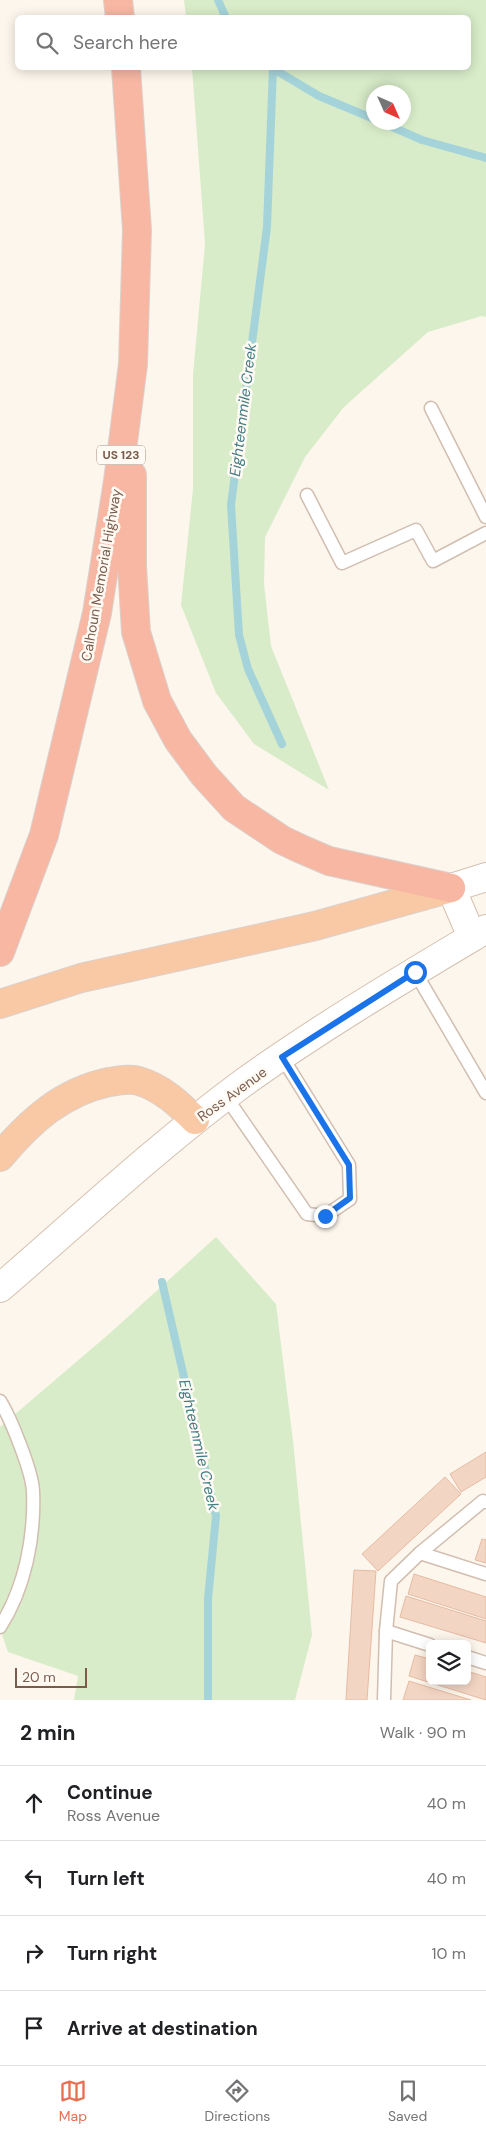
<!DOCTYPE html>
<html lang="en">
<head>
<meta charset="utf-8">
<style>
	:root { --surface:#fff; --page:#f6f6f6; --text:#202124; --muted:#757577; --line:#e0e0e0; --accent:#e76f51 }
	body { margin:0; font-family:"DM Sans",sans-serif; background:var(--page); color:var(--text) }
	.controls { position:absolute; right:15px; bottom:15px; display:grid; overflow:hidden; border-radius:8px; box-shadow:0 2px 12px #0003 }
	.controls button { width:45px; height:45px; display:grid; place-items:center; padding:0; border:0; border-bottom:1px solid var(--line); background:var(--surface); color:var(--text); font:25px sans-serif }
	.compass { position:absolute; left:366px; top:85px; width:45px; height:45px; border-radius:50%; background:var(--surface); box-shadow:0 2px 12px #0003; rotate:135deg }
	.scale { position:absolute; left:15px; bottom:12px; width:72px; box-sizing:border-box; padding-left:5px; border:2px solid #7a5c4d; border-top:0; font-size:14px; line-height:18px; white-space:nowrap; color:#7a5c4d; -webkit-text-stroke:4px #fffaf3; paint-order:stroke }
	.stop { position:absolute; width:15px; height:15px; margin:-11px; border:4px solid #1a73e8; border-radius:50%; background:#fff }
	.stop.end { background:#1a73e8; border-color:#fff; box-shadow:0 1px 5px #0008 }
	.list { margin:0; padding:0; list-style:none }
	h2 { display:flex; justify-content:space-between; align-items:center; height:65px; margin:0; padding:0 20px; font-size:21px }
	h2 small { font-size:16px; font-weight:400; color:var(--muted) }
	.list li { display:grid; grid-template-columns:32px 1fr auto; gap:15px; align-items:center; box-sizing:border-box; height:75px; padding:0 20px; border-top:1px solid var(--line) }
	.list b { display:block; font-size:19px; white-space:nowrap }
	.list p { margin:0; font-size:16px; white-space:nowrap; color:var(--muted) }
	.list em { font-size:16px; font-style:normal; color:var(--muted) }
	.icon { flex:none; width:28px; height:28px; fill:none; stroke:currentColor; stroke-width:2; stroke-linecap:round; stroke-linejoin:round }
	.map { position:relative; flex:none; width:486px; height:1700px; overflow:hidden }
	.search { position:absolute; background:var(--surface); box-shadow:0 2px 12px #0003; left:15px; right:15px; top:15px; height:55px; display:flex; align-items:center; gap:12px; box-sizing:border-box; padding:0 18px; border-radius:8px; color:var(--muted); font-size:19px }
	.sheet { height:365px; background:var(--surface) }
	nav { display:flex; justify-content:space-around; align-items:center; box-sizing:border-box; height:70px; border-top:1px solid var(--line); background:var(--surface); font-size:14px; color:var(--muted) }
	nav a { display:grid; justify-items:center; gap:2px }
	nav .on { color:var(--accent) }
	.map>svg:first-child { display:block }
	.green { fill:#d8ecc9; fill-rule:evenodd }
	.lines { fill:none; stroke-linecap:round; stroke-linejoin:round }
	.stream { stroke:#a5d3da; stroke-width:8 }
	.building { fill:#f3d5c3; stroke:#e6bba3 }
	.service-casing { stroke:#d1beb0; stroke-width:15 }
	.secondary-casing { stroke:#d6c0b0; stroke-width:30 }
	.trunk-casing { stroke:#dad1cd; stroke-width:30 }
	.motorway-casing { stroke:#dad1cd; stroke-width:30 }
	.service { stroke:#fff; stroke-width:12 }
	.secondary { stroke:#fff; stroke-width:28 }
	.trunk { stroke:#f9c8a4; stroke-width:28 }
	.motorway { stroke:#f7b7a3; stroke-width:28 }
	.route { stroke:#1a73e8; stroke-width:6 }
	.labels { text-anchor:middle; stroke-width:5; stroke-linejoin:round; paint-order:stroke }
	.shield { fill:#fffaf3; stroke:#a28b7f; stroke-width:1 }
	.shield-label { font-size:12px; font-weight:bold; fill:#7a5c4d }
	.street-label { font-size:14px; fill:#7a5c4d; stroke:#fffaf3 }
	.water-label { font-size:15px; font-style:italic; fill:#437c86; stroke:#fffaf3 }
</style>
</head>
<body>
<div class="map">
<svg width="486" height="1700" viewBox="0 0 486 1700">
	<rect width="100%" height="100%" fill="#fdf6ec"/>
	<g class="green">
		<path d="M184,0H486V317L482,316L428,332L344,407L305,457L265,537L264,584L271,646L329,790L254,744L216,693L181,605L193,489V375L205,244L192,68H468V18L186,17ZM374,92H404V122H374Z"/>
		<path d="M216,1237L276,1304L293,1441L312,1635L295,1700H74L78,1676L8,1652L0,1629V1427L109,1334Z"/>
	</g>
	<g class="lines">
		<g class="stream">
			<path d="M218,0L226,18"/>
			<path d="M272,68L319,96L374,119"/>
			<path d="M273,68L267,227L231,505L239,635L248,669L282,744"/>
			<path d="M381,122L422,140L486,158"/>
			<path d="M162,1282L216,1516L208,1599V1700"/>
		</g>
	</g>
	<g class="building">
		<path d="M486,1452V1477L461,1492L450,1474Z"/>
		<path d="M445,1477L461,1494L378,1571L362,1554Z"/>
		<path d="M482,1539L486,1540V1563L475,1560Z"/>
		<path d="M354,1570L376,1571L367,1700H346Z"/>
		<path d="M414,1574L486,1597V1619L408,1594Z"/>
		<path d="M406,1596L486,1621V1643L400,1617Z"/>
		<path d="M415,1655L430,1659V1681H467V1671L486,1677V1700L409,1676Z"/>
		<path d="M409,1681L471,1700H403Z"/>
	</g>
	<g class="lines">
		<g class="service-casing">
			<g id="service">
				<path d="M431,408L486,517"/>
				<path d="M307,495L342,563L416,530L433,561L486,533"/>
				<path d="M415,972L486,1093"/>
				<path d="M226,1097L307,1214L325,1216L350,1199L349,1165L282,1057"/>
				<path d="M0,1401C11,1419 32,1471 33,1491C35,1537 25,1588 0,1627"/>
				<path d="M420,1553L486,1574"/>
				<path d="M386,1631L430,1645"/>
				<path d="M467,1657L486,1663"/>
				<path d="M384,1700L386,1631L391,1581L420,1553L483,1501L486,1502"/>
			</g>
		</g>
		<g class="secondary-casing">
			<g id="secondary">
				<path d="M472,937L451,888L486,877"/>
				<path d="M0,1288C80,1219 158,1146 243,1083C321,1027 404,978 486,929"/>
			</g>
		</g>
		<g class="trunk-casing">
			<g id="trunk">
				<path d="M0,1004L81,978L315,926L451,888"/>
				<path d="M0,1157C30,1121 62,1092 109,1082C117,1081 131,1078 139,1081C162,1088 179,1104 195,1120"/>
			</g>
		</g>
		<g class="motorway-casing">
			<g id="motorway">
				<path d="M118,0L120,18"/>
				<path d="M132,475V566L136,632L157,701L178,740L204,775L234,808L282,840L301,849L329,861L451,888"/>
				<path d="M0,952L44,835L97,613L118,481L133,364L137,230L126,68"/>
			</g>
		</g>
		<use href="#service" class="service"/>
		<use href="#secondary" class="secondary"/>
		<use href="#trunk" class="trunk"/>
		<use href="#motorway" class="motorway"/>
	</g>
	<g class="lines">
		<path class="route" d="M325,1216L350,1198L349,1165L282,1057L415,972"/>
	</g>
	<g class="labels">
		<rect class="shield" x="97" y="445.5" width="48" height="19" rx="4"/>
		<g class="shield-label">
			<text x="121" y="459">US 123</text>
		</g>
		<g class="street-label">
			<text transform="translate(101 575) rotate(-80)" y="5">Calhoun Memorial Highway</text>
			<text transform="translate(232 1094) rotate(-36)" y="5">Ross Avenue</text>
		</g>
		<g class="water-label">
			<text transform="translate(243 410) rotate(-83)" y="5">Eighteenmile Creek</text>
			<text transform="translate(199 1445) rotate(77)" y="5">Eighteenmile Creek</text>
		</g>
	</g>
</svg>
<div class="controls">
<button><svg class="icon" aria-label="layers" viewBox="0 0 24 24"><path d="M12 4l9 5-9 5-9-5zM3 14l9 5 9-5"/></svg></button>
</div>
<svg class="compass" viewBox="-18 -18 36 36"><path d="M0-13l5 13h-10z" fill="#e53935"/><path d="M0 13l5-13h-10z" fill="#757577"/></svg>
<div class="scale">20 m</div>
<div class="stop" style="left:415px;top:972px"></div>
<div class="stop end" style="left:325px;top:1216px"></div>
<div class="search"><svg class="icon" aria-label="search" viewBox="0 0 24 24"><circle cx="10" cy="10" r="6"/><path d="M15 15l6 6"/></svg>Search here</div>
</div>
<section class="sheet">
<h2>2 min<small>Walk · 90 m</small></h2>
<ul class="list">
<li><svg class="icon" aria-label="ahead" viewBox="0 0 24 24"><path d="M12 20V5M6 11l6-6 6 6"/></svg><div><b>Continue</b><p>Ross Avenue</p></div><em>40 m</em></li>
<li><svg class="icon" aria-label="left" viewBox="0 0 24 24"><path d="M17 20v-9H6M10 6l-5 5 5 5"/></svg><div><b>Turn left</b></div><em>40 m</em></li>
<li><svg class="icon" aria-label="right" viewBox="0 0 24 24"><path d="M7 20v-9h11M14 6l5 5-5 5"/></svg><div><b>Turn right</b></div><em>10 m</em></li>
<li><svg class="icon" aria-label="arrive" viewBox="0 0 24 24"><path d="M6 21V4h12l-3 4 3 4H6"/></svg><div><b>Arrive at destination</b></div></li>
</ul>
</section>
<nav>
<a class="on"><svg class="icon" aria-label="map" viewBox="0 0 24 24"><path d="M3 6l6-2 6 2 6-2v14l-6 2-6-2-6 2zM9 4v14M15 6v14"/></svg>Map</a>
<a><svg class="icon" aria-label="directions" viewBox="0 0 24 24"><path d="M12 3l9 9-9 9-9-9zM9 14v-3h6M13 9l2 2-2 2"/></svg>Directions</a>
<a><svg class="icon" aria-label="saved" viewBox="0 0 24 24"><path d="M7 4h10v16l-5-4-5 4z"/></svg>Saved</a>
</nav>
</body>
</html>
